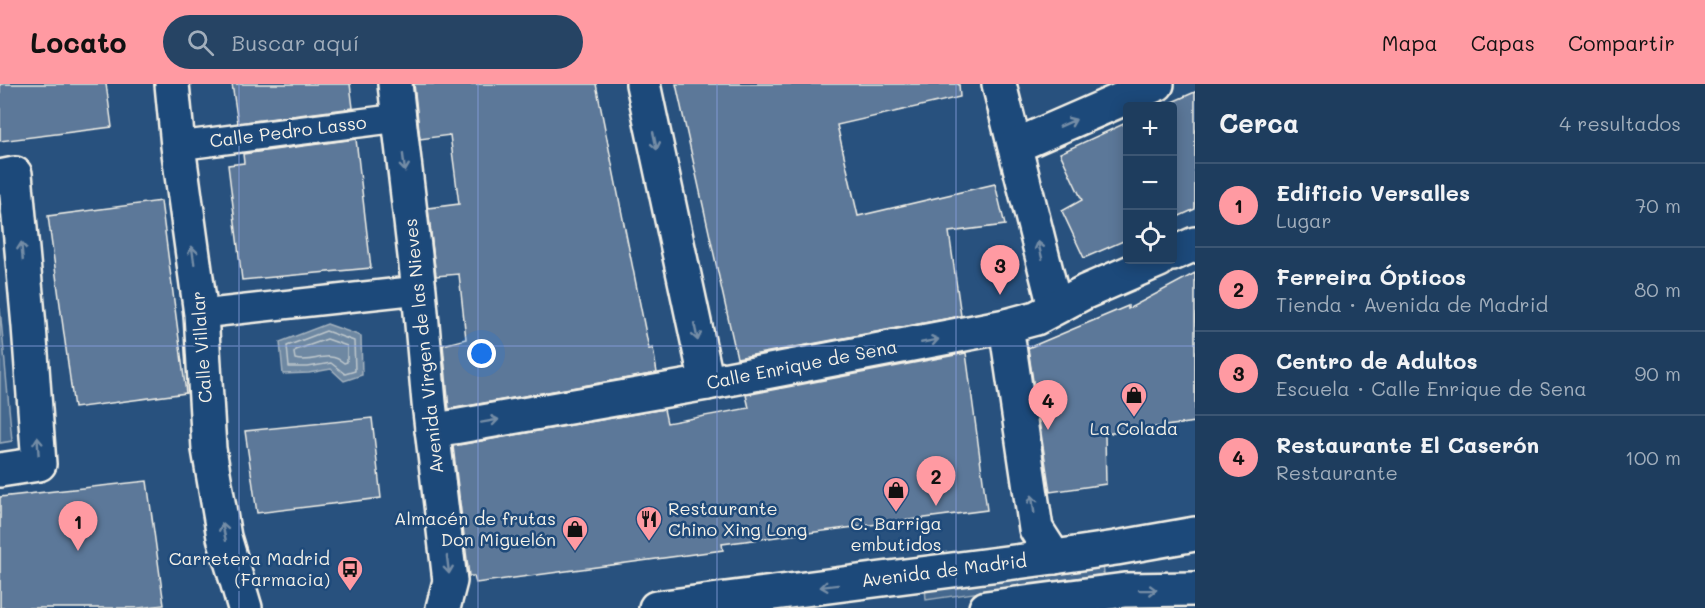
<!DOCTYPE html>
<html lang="es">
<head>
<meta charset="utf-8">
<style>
	:root { --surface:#1e3d5e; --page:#264464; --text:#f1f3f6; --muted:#a1aebc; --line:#3c5673; --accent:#ff9aa2 }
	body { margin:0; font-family:Mali,sans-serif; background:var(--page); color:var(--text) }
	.controls { position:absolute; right:18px; top:18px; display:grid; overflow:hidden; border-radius:6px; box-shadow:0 3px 15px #0003 }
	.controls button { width:54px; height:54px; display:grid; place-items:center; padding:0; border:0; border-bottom:2px solid var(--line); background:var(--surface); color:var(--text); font:30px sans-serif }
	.you { position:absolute; left:482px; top:270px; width:21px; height:21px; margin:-15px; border:4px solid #fff; border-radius:50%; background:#1a73e8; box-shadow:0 0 0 9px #1a73e833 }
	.badge { display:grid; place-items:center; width:39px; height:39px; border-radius:50%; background:var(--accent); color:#111; font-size:20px; font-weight:700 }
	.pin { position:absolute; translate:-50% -50px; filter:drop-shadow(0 2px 3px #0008) }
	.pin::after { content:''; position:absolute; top:32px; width:21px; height:18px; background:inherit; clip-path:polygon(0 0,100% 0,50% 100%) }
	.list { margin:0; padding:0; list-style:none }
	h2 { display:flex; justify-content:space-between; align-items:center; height:78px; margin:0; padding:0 24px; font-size:26px }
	h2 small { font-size:20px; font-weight:400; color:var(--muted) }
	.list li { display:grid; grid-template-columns:39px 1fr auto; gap:18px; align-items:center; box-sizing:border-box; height:84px; padding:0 24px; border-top:2px solid var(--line) }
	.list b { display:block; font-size:22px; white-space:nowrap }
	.list p { margin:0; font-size:20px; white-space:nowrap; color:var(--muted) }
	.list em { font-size:20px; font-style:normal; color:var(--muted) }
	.icon { flex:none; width:33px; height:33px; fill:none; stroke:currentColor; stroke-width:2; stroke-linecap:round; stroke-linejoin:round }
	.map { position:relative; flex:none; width:1195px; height:524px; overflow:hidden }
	header { display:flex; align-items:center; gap:36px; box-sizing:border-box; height:84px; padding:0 30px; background:var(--accent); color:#111 }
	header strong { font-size:28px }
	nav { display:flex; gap:33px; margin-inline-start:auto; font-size:21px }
	.search { width:420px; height:54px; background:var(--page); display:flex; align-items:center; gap:15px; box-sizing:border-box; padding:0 21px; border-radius:33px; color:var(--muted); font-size:22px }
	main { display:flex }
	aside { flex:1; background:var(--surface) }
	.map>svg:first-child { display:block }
	.green { fill:#45688e; stroke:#9cacbb; stroke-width:1.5 }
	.water { fill:#6e88a2; stroke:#a4b2be; stroke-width:1.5 }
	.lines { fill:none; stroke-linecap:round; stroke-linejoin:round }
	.shore { stroke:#bec7cc; stroke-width:1.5 }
	.building { fill:#5b7899; stroke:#f4f1e8; stroke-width:1.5 }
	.pedestrian-casing { stroke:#f4f1e8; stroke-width:32 }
	.minor-casing { stroke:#f4f1e8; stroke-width:38 }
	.trunk-casing { stroke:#f4f1e8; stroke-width:38 }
	.pedestrian { stroke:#1f4a7a; stroke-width:27 }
	.minor { stroke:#1f4a7a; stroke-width:33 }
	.trunk { stroke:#1f4a7a; stroke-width:33 }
	.oneway { stroke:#748da6 }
	.grid { fill:none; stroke:#88a0e0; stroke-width:1.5; stroke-opacity:0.55 }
	.labels { text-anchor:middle; stroke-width:5; stroke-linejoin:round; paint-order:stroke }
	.street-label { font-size:18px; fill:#f4f1e8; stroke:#1f4a7a }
	.poi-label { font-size:18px; fill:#f4f1e8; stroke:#1f4a7a }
</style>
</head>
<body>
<header>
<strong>Locato</strong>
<div class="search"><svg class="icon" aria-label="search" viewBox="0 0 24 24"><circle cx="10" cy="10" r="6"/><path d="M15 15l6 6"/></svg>Buscar aquí</div>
<nav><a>Mapa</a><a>Capas</a><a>Compartir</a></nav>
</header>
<main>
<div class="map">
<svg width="1195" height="524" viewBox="0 0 1195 524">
	<rect width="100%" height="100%" fill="#28517e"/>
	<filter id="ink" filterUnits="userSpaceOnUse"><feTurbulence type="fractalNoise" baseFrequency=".0167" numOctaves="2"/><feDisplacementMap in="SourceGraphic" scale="12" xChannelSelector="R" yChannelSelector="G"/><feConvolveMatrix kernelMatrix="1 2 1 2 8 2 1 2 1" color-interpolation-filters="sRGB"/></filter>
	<g filter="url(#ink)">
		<g class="green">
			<path d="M0,224L12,357L0,359Z"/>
			<path d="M1103,478L1104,490L926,516L925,502Z"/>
		</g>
		<path class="water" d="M327,240L361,252L362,291L344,297L331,285L309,289L283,290L280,258Z"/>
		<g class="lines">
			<g class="shore">
				<path d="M326,247L354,257L355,287L345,290L331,279L308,283H289L287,262Z"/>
				<path d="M327,255L347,262V278L344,279C328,265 313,280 295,275L294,269L296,266Z"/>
			</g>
		</g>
		<g class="building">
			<path d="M0,0H106L112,43L0,57Z"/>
			<path d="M232,0H350L353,24L238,39Z"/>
			<path d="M414,0H596L649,265L653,264L657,289L449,325L443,261L466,255L459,190L436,192L428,124L459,120L450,51L420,55Z"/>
			<path d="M676,0H959L960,13L837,41L858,132L995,100L1005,141L949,148L961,232L737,274Z"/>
			<path d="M1195,8V125L1173,135V22H1163Z"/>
			<path d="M1128,38V155L1084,174L1062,127L1082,116L1060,69Z"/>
			<path d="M356,55L371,184L242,196L228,81L244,79L243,70Z"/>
			<path d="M161,117L186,309L74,324L48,132Z"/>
			<path d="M1195,189V338L1105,350L1106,400L1050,408L1028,264L1128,222V225Z"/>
			<path d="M966,269L987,426L722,460L723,466L476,499L474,492H469L453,362L664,325L667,339L749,324L746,311Z"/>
			<path d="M372,334L381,414L257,429L245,347Z"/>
			<path d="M147,397L164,521L139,524H0V413Z"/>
		</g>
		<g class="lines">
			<g class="pedestrian-casing">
				<g id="pedestrian">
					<path d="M178,62L399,34"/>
					<path d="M201,230L419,206"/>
				</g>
			</g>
			<g class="minor-casing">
				<g id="minor">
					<path d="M172,0L178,62L201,230L209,365L224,453L245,524"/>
					<path d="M395,0L419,206L429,319L450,497L443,524"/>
					<path d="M643,0L707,299"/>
					<path d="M999,0L1055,223"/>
					<path d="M1015,62L1157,0"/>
					<path d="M0,93L15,90L29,242L39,380L0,386"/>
					<path d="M1172,170L1195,160"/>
					<path d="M1006,242L1036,445L1054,473"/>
					<path d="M432,346L454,343L707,299L1006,242L1036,234L1085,208L1159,176"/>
				</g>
			</g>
			<g class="trunk-casing">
				<g id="trunk">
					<path d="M656,524L1054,473L1116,464L1195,450"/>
					<path d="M986,524L1125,506L1195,505"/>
				</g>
			</g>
			<use href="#pedestrian" class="pedestrian"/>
			<use href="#minor" class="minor"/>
			<use href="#trunk" class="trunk"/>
		</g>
		<defs><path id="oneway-shaft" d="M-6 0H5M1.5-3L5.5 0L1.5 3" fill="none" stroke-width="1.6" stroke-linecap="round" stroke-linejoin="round" transform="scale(1.5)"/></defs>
		<g class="oneway">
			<use href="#oneway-shaft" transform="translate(1068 39) rotate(-24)"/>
			<use href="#oneway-shaft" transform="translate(655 57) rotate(78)"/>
			<use href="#oneway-shaft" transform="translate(404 79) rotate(83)"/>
			<use href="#oneway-shaft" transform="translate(1040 166) rotate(-104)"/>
			<use href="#oneway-shaft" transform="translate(22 167) rotate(-95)"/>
			<use href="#oneway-shaft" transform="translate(193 171) rotate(-98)"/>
			<use href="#oneway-shaft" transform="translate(696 248) rotate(78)"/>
			<use href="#oneway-shaft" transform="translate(930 257) rotate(-11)"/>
			<use href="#oneway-shaft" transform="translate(490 337) rotate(-10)"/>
			<use href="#oneway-shaft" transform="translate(38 362) rotate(-94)"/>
			<use href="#oneway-shaft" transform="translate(1033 420) rotate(-98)"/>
			<use href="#oneway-shaft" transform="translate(224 448) rotate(-102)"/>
			<use href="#oneway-shaft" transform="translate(448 481) rotate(83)"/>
			<use href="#oneway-shaft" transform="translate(829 502) rotate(173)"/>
			<use href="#oneway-shaft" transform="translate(1148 506) rotate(-1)"/>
		</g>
	</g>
	<path class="grid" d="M239,0V524M478,0V524M717,0V524M956,0V524M0,262H1195"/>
	<defs>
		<g id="shop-pin" transform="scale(1.35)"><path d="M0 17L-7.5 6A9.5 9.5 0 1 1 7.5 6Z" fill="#ff9aa2" stroke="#1f4a7a"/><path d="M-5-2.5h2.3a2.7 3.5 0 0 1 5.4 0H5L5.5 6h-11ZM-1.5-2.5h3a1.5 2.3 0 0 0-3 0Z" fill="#111"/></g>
		<g id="restaurant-pin" transform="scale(1.35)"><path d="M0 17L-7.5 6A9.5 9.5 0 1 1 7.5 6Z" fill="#ff9aa2" stroke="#1f4a7a"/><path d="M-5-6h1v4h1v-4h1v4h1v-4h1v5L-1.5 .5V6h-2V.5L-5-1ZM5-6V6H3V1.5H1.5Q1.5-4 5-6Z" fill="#111"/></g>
		<g id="bus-pin" transform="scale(1.35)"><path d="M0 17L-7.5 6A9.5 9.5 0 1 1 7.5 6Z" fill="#ff9aa2" stroke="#1f4a7a"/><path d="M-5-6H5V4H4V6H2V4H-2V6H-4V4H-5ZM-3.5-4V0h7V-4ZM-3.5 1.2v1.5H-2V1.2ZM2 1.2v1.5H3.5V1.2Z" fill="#111"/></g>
	</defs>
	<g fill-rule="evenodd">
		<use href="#shop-pin" x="1134" y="311"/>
		<use href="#shop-pin" x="896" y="406"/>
		<use href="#restaurant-pin" x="649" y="435"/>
		<use href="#shop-pin" x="575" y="445"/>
		<use href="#bus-pin" x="350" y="485"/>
	</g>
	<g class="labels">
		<g class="street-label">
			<text transform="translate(288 48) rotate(-7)" y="6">Calle Pedro Lasso</text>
			<text transform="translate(424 262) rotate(-96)" y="6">Avenida Virgen de las Nieves</text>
			<text transform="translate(202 263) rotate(-94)" y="6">Calle Villalar</text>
			<text transform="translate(802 281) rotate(-11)" y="6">Calle Enrique de Sena</text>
			<text transform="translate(944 487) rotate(-7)" y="6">Avenida de Madrid</text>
		</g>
		<g class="poi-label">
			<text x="1134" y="351">La Colada</text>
			<text x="668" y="431" text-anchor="start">Restaurante<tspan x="668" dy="21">Chino Xing Long</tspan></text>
			<text x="556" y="441" text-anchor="end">Almacén de frutas<tspan x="556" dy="21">Don Miguelón</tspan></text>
			<text x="896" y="446">C. Barriga<tspan x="896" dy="21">embutidos</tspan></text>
			<text x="330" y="481" text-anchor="end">Carretera Madrid<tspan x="330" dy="21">(Farmacia)</tspan></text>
		</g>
	</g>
</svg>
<div class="controls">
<button>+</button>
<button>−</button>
<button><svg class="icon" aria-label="locate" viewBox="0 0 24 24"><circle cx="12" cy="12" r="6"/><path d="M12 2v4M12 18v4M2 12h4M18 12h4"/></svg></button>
</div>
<div class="you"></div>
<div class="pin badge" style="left:78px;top:467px">1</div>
<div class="pin badge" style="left:936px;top:422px">2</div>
<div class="pin badge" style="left:1000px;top:211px">3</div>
<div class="pin badge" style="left:1048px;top:346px">4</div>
</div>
<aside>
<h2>Cerca<small>4 resultados</small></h2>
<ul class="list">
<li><span class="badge">1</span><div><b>Edificio Versalles</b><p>Lugar</p></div><em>70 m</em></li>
<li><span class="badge">2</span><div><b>Ferreira Ópticos</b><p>Tienda · Avenida de Madrid</p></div><em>80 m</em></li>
<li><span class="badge">3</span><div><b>Centro de Adultos</b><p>Escuela · Calle Enrique de Sena</p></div><em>90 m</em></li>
<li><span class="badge">4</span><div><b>Restaurante El Caserón</b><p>Restaurante</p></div><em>100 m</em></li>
</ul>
</aside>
</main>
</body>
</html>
